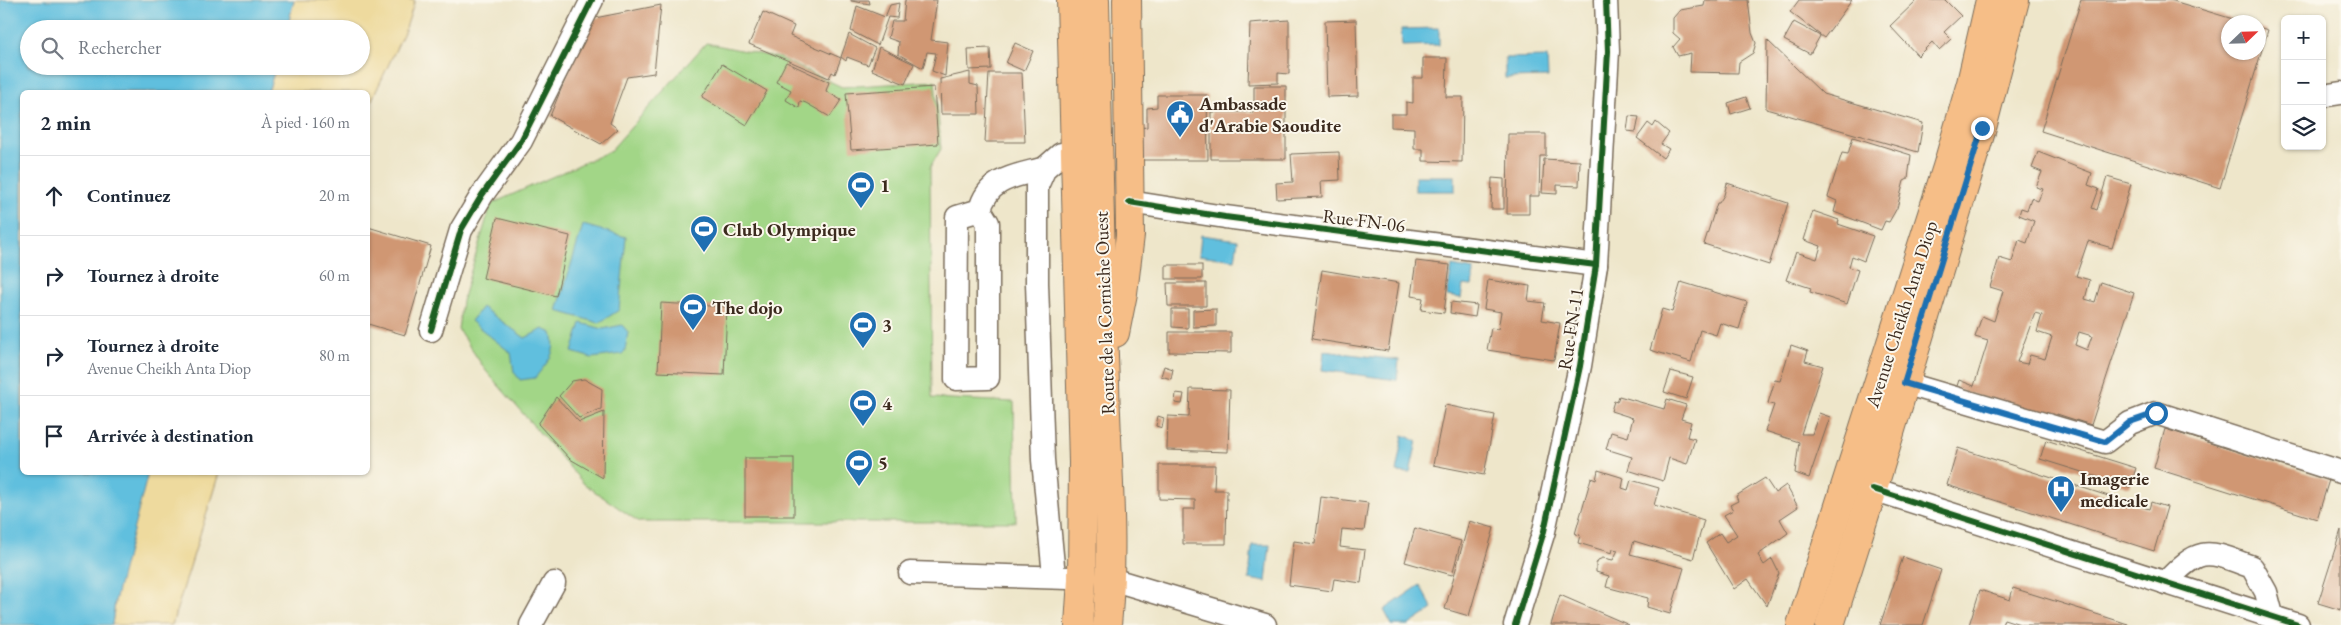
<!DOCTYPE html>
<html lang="fr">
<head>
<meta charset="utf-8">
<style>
	:root { --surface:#fff; --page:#f2f2f3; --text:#1f2937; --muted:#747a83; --line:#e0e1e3 }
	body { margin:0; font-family:"EB Garamond",serif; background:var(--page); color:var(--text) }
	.controls { position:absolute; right:15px; top:15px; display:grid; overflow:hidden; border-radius:8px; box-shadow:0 1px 4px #0004 }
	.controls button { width:45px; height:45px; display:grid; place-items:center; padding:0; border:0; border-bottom:1px solid var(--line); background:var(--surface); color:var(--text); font:25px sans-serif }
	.compass { position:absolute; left:2221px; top:15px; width:45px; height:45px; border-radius:50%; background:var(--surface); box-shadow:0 1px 4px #0004; rotate:67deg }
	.stop { position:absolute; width:15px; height:15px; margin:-11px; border:4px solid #1f6fb2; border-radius:50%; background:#fff }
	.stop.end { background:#1f6fb2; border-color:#fff; box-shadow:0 1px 5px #0008 }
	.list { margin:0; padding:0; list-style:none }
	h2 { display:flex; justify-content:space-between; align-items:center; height:65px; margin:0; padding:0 20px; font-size:21px }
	h2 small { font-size:16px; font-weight:400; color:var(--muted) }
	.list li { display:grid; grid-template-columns:32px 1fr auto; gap:15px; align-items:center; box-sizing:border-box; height:80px; padding:0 20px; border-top:1px solid var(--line) }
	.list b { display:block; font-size:19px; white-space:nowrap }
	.list p { margin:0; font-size:16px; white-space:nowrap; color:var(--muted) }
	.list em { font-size:16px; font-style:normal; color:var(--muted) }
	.icon { flex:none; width:28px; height:28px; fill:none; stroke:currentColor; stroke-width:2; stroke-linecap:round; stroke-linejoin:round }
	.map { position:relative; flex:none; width:2341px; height:625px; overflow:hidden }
	.search { position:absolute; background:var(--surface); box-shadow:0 1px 4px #0004; left:20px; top:20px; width:350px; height:55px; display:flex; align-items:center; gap:12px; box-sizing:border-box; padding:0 18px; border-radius:28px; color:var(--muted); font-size:19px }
	.panel { position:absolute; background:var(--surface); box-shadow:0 1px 4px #0004; left:20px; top:90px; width:350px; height:385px; border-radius:8px }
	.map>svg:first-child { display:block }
	.green { fill:#a2d687; stroke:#6e8052 }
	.sand { fill:#eeda9e; stroke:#94825e }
	.water { fill:#60bfde; stroke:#4e747e }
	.building { fill:#d09773; fill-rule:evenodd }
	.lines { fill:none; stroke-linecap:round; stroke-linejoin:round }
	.minor-casing { stroke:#7a6c5a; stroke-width:25 }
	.major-casing { stroke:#7a6c5a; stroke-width:30 }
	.highway-casing { stroke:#7a6c5a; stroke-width:30 }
	.minor { stroke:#fff; stroke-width:22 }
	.major { stroke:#f6be87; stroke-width:28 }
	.highway { stroke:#f6be87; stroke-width:28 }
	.cycleway-casing { stroke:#fbf7ec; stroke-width:9 }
	.cycleway { stroke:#1b5e20; stroke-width:6 }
	.route { stroke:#1f6fb2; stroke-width:6 }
	.labels { text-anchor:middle; stroke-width:4; stroke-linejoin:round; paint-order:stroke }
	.poi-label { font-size:19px; font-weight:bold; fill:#3b2a1e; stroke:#fbf7ec; text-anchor:start }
	.street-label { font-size:19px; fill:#3b2a1e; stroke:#fbf7ec }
</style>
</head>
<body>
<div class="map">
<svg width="2341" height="625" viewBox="0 0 2341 625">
	<rect width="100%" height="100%" fill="#fbf7ec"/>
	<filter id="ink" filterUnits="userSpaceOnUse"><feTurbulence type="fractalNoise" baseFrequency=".02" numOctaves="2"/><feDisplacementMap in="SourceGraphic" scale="10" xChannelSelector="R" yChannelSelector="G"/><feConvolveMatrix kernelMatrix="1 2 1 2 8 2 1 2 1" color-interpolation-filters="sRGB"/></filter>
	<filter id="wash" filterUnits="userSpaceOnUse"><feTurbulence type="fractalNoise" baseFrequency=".0096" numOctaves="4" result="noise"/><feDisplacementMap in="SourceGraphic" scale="20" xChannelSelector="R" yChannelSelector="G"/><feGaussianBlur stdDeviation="1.12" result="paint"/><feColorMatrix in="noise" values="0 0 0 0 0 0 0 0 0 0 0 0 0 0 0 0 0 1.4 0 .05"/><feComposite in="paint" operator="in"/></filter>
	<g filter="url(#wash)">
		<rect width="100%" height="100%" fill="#eee6ca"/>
		<path class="green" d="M706,43L779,58L842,87L935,81L941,149L930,167L932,398L1014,402L1016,522H639L584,484L486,371L458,329L462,301L491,204L610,151Z"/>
		<g class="sand">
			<path d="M294,0H415L406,28L368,108V92H268L276,66H361V29H287Z"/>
			<path d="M144,473H219L172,625H112L115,601Z"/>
		</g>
		<g class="water">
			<path d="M0,0H294L287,29H29V66H276L268,92H22V472L148,473L115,601L112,625H0Z"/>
			<path d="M1439,28V45L1402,46L1401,29Z"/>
			<path d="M1547,57L1548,77L1505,78V58Z"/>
			<rect x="1415" y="176" width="40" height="15"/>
			<path d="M583,225L626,237L619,310L599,323L557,311Z"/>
			<path d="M1201,235L1238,240L1235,260L1199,255Z"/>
			<path d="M1452,266L1474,270L1472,286L1463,285L1461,298L1447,296Z"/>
			<path d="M482,307L525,338L543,329L552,333C558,354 547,362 535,378L520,380L514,372L511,353L471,321Z"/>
			<path d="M581,323L603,329L622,325L628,332L625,351L622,354L592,358L572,352Z"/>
			<path d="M1324,351L1399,360L1397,380L1322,370Z"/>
			<path d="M1403,435L1417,441L1410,473L1396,472Z"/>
			<path d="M1252,545H1270L1266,582L1249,579Z"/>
			<path d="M1420,585L1433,609L1409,625H1392L1384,610Z"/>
		</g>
		<g id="blocks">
			<g class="building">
				<path d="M851,0H869L870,4L851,1Z"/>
				<path d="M905,0H937L931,40L948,42L945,76L932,71L936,53L927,52L923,68L898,54L899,42L888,38L892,21H903Z"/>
				<path d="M1705,0H1748L1752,33L1756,43L1753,53L1739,62L1738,73L1690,72L1691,53L1678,56L1673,47L1680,39L1673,33V18L1680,10L1704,6Z"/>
				<path d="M1799,0H1852L1824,38L1790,12Z"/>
				<path d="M1917,0H1945L1961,16L1944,32L1951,39L1939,50L1932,42L1918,56L1890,26Z"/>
				<path d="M2081,0H2170L2243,22H2228V52H2258V27L2268,30L2220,188L2041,131Z"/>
				<path d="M899,3L897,18L888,17L878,45L851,31L857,6L885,17L890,5Z"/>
				<path d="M661,5L654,73L627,77L610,123L618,129L601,144L550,116L590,19Z"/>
				<path d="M763,12L794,26L790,36L841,58L835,74L832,72L829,78L749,44Z"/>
				<path d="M1289,20V74L1278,73V83L1248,84L1250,23Z"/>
				<path d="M1356,20L1358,96L1327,97L1325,21Z"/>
				<path d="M1794,22L1820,36L1810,54L1784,40Z"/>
				<path d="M849,34L875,48L868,65L847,57L846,61L841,57Z"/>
				<path d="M1767,40L1823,94L1923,123L1918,152L1766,109Z"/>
				<path d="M1015,43L1033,51L1024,71L1006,63Z"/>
				<path d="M879,47L914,64L905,84L872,70Z"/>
				<path d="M990,48L991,69L969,70L968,49Z"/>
				<path d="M1423,58H1447L1446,97H1463L1462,162L1423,161V149H1414V128L1391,127V114H1406V102L1413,103V78H1423Z"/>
				<path d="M786,62L829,82L826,91L841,100L830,117L806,103L800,101L799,108L786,100L791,90L776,82Z"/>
				<path d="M722,64L767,91L747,125L702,97Z"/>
				<path d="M970,72V84L978,86L979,114H941L940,79Z"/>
				<path d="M989,73H1022L1025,142H985Z"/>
				<path d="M1254,86H1286V159H1211V112H1254Z"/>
				<path d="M934,87L938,144L851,150L846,93Z"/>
				<path d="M1157,95H1207L1208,160H1140V128L1147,127V108L1157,107Z"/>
				<path d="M1746,97L1750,108L1731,114L1728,103Z"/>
				<path d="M1629,116L1639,117L1636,132L1627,131Z"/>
				<path d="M1656,122L1669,133L1661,144L1669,149L1663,158L1637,138L1648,123L1653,127Z"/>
				<path d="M1508,134H1546V156H1540L1539,196H1529V214H1507Z"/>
				<path d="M1853,137L1911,155L1908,179L1904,181L1897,208L1889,222L1885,221L1881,230L1834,212L1837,201L1828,197L1842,153L1848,154Z"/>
				<path d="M1339,152L1340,180L1321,181L1322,197L1277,199L1276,183L1293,182L1291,154Z"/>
				<path d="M2038,152L2092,173L2088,185L2099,189L2092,208L2097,210L2107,177L2131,184L2112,248L2088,241L2076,276L2090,280L2085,299L2095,302L2101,282L2134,293L2091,425L2057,414L2055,421L1956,389L1959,380L1974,386L1988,341L1975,337L1982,316L1994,321L2003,291L1990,287L1999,258L2012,262L2019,240L2027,243L2034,221L2019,215L2021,208L2027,210L2031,198L2038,201L2043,189L2036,187L2042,172L2032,168ZM2035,313L2042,315L2037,332L2052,337L2045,359L2030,355L2027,364L2017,362ZM2079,332L2092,336L2087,350L2075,345Z"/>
				<path d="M1544,159L1580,161L1579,186L1557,185V194L1542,193Z"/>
				<path d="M1492,178L1504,179V209H1491Z"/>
				<path d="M1727,183L1788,203L1769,265L1704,244L1717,203H1719L1724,195Z"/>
				<path d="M1813,211L1839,220L1838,224L1873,236L1864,261L1852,256L1849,267L1858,270L1847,304L1810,292L1811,288L1786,280L1796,252L1817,259L1821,246L1804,240Z"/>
				<path d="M497,218L570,236L556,296L483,278Z"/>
				<path d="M368,227L431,246L405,335L368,324Z"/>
				<path d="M1416,261L1450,265L1444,313L1421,310L1423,298L1411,296Z"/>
				<rect x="1166" y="265" width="36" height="14"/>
				<path d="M1322,270L1399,283L1388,351L1312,339Z"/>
				<path d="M1488,280L1530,286L1528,301L1545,303L1542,320L1560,323L1554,360L1487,350L1491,328L1498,329L1501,312L1484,309Z"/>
				<path d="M1681,282L1747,302L1739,329L1720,323L1716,335L1700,330L1691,362L1650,350L1662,309L1672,312Z"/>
				<path d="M1167,283H1206V306H1168Z"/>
				<path d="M1451,302L1477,305L1475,317L1450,313Z"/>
				<path d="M661,303L727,307L724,375L658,372Z"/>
				<path d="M1172,309H1188V328L1172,327Z"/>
				<path d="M1216,309V326L1193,327V310Z"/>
				<path d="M1169,332H1231V353L1169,352Z"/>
				<path d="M1791,345L1808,351L1805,361L1823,366L1801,434H1812L1819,413L1830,417L1809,478L1795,473L1799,442L1765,431L1774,405L1768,403L1775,380L1780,381Z"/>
				<path d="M1164,366L1173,369L1171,379L1161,376Z"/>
				<path d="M1671,371L1693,377L1686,399L1664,392Z"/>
				<path d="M584,379L602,389L601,409L579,418L559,396L572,381Z"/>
				<path d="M1190,389L1230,390L1228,452L1167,450L1168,416L1189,417Z"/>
				<path d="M1176,393L1184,394L1182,404L1175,403Z"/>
				<path d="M1619,396L1664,409L1667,399L1686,405L1681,419L1691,422L1687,437L1695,439L1687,464L1669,458L1663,481L1628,470L1632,457L1606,449L1611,432L1628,437L1633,418L1611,411L1614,401L1617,402Z"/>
				<path d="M556,397L579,422L604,412L603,478L570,459L538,424Z"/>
				<path d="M1445,405L1495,415L1484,475L1433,465Z"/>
				<path d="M1158,416L1164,418L1162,428L1156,426Z"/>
				<path d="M2165,429L2329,480L2317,519L2154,468Z"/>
				<path d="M2046,440L2136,468L2130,487L2040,459Z"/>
				<path d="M1958,448L2149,509L2151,502L2167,507L2154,551L1947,485Z"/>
				<rect x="745" y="458" width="49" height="58"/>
				<path d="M1159,465H1215L1214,490H1227L1226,544H1183V509H1195V500L1159,499Z"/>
				<path d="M1598,470L1624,478L1622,488L1628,490L1631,480L1659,488L1654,505L1704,520L1693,559L1634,541L1630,554L1684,568L1670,614L1647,607L1648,598L1606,587L1609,576L1596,572V564L1598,560L1603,558L1613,560L1618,550L1613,549L1612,553L1578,543L1580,535L1575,534L1591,478L1596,480Z"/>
				<path d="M1765,478L1775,493L1786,485L1798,507L1780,519L1788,533L1758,555L1764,565L1772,559L1779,573L1767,606L1748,579L1734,589L1706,543L1720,533L1726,542L1737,535L1724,515L1733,510L1730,505L1738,501L1736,496Z"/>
				<path d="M1321,497L1368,503L1364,531L1342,529L1340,547L1365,550L1361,583L1334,579L1332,591L1289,585L1294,541L1315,544Z"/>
				<path d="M1469,521L1494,528L1469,616L1445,609Z"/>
				<path d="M1415,528L1461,541L1452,575L1405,562Z"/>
				<path d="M2341,530V610L2318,603Z"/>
				<path d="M1903,557L1941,570L1923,625H1880Z"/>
				<path d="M2013,588L2128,624V625H2023L2004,619L2002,625H1969L1980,590L2010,600Z"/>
				<path d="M1560,595L1629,625H1551Z"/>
			</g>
		</g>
	</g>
	<g filter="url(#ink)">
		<use href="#blocks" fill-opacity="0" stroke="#7a6c5a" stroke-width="1"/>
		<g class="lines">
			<g class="minor-casing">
				<g id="minor">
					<path d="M2322,96L2341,93"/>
					<path d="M1129,202L1225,217L1596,265"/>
					<path d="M980,210L988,223V378L956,379L957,217L980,210C988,177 1017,176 1045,168"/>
					<path d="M431,330L461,230L482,195L521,141L592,0"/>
					<path d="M1904,383L2105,442L2130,423L2156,413L2341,472"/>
					<path d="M1873,489L2298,625"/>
					<path d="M910,573L1069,578"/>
					<path d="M1054,576L1043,460L1037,283V186L1045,168L1061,154"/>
					<path d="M1111,579L1265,625"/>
					<path d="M2165,583C2201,545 2206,550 2252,567L2266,592L2272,615"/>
					<path d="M531,625L554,583"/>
					<path d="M1515,625L1544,531L1580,366L1596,265L1608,51L1606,0"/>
				</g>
			</g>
			<g class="major-casing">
				<g id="major">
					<path d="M1801,625L1947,167L1971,83L1990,0"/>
					<path d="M1830,625L1873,489L1982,128L2015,0"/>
				</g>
			</g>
			<g class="highway-casing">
				<g id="highway">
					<path d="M1071,0L1083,463L1082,580L1079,625"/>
					<path d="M1095,0C1098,128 1100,255 1105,383C1107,464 1115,544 1107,625"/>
					<path d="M1115,333L1123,293L1130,235L1127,0"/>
				</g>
			</g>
			<use href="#minor" class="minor"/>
			<use href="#major" class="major"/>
			<use href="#highway" class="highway"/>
			<g class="cycleway-casing">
				<g id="cycleway">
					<path d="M1129,202L1225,217L1596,265"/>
					<path d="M431,330L461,230L482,195L521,141L592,0"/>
					<path d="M1873,489L2298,625"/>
					<path d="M1515,625L1544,531L1580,366L1596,265L1608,51L1606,0"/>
				</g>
			</g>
			<use href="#cycleway" class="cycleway"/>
		</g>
	</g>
	<g class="lines" filter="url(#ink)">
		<path class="route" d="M1982,128L1904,383L2105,442L2130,422L2156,413"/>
	</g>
	<defs>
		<g id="civic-pin" transform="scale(1.4375)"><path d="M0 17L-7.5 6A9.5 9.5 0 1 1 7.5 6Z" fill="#1f6fb2" stroke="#fbf7ec"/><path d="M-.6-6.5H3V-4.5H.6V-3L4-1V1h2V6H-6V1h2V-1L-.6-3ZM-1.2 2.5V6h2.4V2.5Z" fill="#fff"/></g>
		<g id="stadium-pin" transform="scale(1.4375)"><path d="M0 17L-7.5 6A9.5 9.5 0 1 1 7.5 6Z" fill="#1f6fb2" stroke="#fbf7ec"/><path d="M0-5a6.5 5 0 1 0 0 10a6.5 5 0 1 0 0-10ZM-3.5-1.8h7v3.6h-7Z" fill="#fff"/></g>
		<g id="hospital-pin" transform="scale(1.4375)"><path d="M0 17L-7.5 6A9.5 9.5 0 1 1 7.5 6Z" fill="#1f6fb2" stroke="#fbf7ec"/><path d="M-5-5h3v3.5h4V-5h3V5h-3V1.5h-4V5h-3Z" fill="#fff"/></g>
	</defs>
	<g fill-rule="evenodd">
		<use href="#civic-pin" x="1180" y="114"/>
		<use href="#stadium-pin" x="861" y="185"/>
		<use href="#stadium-pin" x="704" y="229"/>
		<use href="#stadium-pin" x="693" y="307"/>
		<use href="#stadium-pin" x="863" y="325"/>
		<use href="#stadium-pin" x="863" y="403"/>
		<use href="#stadium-pin" x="859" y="463"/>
		<use href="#hospital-pin" x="2061" y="489"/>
	</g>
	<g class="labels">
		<g class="poi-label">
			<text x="1199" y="110">Ambassade<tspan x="1199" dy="22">d'Arabie Saoudite</tspan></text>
			<text x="880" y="192">1</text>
			<text x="723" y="236">Club Olympique</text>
			<text x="712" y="314">The dojo</text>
			<text x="882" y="332">3</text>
			<text x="882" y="410">4</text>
			<text x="878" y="470">5</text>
			<text x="2080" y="485">Imagerie<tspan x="2080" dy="22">medicale</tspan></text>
		</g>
		<g class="street-label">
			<text transform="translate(1364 220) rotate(7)" y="7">Rue FN-06</text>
			<text transform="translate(1104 313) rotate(-92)" y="7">Route de la Corniche Ouest</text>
			<text transform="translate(1901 314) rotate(-72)" y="7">Avenue Cheikh Anta Diop</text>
			<text transform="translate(1570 329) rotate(-81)" y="7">Rue FN-11</text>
		</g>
	</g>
</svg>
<div class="controls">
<button>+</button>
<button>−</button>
<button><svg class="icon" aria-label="layers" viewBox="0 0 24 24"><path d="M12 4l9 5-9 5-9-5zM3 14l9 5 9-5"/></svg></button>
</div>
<svg class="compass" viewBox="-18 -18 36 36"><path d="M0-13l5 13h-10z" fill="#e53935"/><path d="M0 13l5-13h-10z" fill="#747a83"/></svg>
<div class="stop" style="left:2156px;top:413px"></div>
<div class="stop end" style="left:1982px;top:128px"></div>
<div class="search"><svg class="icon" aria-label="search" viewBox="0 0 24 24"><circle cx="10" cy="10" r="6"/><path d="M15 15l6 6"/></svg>Rechercher</div>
<section class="panel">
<h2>2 min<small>À pied · 160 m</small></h2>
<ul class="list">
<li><svg class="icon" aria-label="ahead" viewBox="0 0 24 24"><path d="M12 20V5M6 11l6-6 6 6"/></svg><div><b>Continuez</b></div><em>20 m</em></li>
<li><svg class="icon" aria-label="right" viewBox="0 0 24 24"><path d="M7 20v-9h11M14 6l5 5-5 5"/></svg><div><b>Tournez à droite</b></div><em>60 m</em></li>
<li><svg class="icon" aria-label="right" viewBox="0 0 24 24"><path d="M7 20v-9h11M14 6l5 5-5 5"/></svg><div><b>Tournez à droite</b><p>Avenue Cheikh Anta Diop</p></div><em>80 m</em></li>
<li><svg class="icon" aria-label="arrive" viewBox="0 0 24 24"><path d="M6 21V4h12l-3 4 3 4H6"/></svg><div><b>Arrivée à destination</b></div></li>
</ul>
</section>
</div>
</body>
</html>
